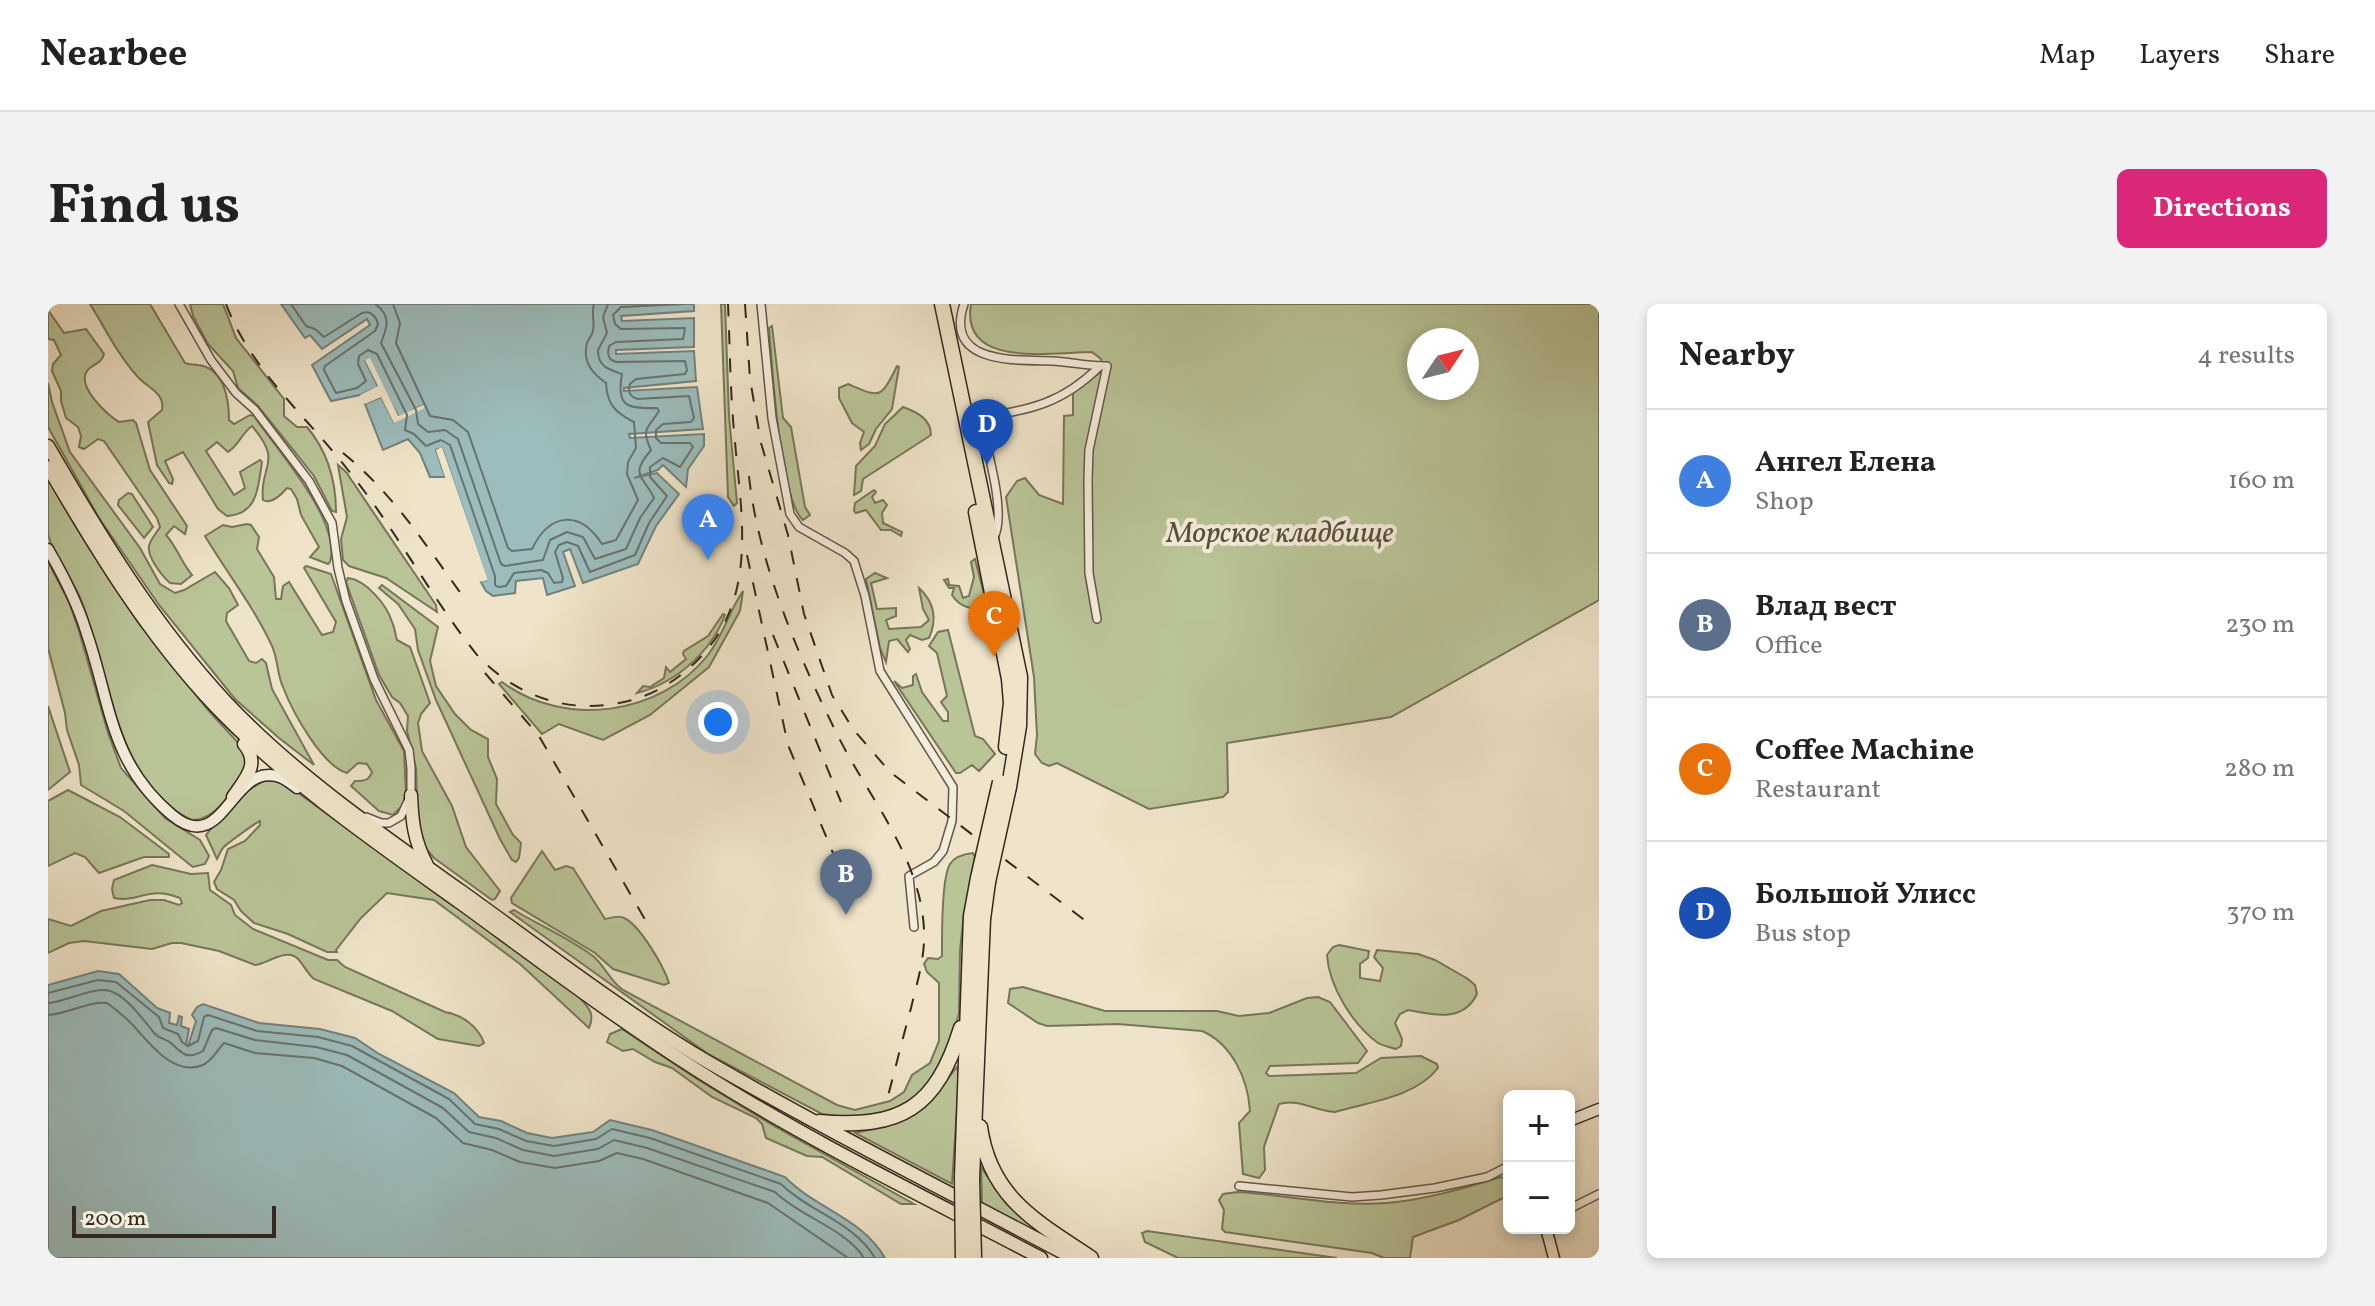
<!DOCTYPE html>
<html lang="en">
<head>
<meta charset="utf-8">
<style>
	:root { --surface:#fff; --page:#f2f2f2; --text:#222; --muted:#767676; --line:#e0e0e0; --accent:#db2777 }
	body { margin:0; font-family:Vollkorn,serif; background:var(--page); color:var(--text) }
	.controls { position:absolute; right:24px; bottom:24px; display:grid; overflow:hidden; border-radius:12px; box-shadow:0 4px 12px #0003 }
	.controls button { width:72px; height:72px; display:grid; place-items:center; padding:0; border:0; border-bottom:2px solid var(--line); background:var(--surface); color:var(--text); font:40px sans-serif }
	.compass { position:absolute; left:1359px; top:24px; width:72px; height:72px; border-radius:50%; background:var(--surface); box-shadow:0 4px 12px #0003; rotate:55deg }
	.scale { position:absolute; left:24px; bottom:20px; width:204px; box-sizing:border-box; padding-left:8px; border:4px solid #35281e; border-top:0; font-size:22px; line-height:28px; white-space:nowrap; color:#35281e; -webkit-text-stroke:6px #f5eddc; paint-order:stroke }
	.you { position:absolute; left:670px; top:418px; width:28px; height:28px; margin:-20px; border:6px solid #fff; border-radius:50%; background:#1a73e8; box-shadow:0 0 0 12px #1a73e833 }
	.badge { display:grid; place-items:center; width:52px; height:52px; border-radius:50%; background:var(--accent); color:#fff; font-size:26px; font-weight:700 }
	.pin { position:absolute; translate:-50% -66px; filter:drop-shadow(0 2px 4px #0008) }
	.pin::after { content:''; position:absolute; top:42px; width:28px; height:24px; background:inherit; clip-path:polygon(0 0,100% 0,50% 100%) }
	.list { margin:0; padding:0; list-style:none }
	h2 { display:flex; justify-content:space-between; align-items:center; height:104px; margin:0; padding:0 32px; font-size:34px }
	h2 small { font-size:26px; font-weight:400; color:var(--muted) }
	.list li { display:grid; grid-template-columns:52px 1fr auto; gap:24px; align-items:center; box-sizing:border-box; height:144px; padding:0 32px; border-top:2px solid var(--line) }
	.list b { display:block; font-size:30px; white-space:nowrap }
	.list p { margin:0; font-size:26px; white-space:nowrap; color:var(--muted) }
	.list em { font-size:26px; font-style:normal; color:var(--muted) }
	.map { position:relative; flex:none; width:1551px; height:954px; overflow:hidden; border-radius:12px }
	header { display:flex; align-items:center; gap:48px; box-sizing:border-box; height:112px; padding:0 40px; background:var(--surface); border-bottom:2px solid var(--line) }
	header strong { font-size:38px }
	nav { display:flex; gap:44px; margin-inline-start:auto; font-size:28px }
	.intro { display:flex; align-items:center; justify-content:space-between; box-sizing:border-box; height:192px; padding:0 48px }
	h1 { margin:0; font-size:56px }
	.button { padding:20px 36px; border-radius:12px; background:var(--accent); color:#fff; font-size:28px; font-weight:700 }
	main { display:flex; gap:48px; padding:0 48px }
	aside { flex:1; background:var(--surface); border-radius:12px; box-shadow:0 4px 12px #0003 }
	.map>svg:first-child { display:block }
	.green { fill:#b9c497; stroke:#77765a; stroke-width:2; fill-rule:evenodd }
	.water { fill:#9cbdbd; stroke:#73817d; stroke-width:2 }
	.pier { fill:#efe4c9 }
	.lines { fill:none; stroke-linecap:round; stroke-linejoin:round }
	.shore { stroke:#68726e; stroke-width:2 }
	.street-casing { stroke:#645749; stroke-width:10 }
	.secondary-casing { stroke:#35281e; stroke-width:13 }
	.primary-casing { stroke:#35281e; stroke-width:15 }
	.highway-casing { stroke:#35281e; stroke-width:17 }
	.street { stroke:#f5eddc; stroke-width:7 }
	.secondary { stroke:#f5eddc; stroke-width:10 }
	.primary { stroke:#efe4c9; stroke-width:12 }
	.highway { stroke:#efe4c9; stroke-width:14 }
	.rail { stroke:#35281e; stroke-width:2; stroke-dasharray:14 14; stroke-linecap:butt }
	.highway-bridge-casing { stroke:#35281e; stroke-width:17; stroke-linecap:butt }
	.highway-bridge { stroke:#efe4c9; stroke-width:14 }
	.labels { text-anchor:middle; stroke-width:8; stroke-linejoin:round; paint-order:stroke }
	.park-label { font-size:30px; font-style:italic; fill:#564f3c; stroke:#f5eddc }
</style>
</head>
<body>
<header>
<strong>Nearbee</strong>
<nav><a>Map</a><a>Layers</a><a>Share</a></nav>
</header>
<div class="intro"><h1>Find us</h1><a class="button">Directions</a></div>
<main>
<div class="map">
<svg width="1551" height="954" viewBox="0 0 1551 954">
	<rect width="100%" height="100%" fill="#efe4c9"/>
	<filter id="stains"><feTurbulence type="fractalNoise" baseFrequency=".0025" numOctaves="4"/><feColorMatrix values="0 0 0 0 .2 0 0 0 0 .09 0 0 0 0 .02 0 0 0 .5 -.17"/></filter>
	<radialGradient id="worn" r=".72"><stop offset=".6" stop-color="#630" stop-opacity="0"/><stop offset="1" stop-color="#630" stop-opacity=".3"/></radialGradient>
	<g class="green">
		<path d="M42,0H102L137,59C142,61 146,60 150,61C177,64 181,97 181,116L186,120L202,111L206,112C229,146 294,217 282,258L280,260L262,253L271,243L253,211L249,195L243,185L239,184C234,190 223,201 215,196C211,160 236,160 204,122C193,130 192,140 180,148L169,138L158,147L186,191L197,184L192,168L212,156L214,158C210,184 210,210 179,212L170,205L135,148L117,157L125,175L124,180L121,179L109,161L100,118L114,106C117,88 99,84 89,72C70,51 57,24 42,0Z"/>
		<path d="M142,0H175L188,34L236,95V112L249,123H259C280,148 288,176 288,208L284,207L266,172L210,102L190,84L185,67L160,40L145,12Z"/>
		<path d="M673,0H677L681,112L689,199L686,202L680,193Z"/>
		<path d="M923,0H1551V296L1343,413L1179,439L1180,488L1175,493L1101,505L1009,459L1001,462L994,459L987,450L989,431L986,373L958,193L969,177L977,174L991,191L1015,200L1016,112L1025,111V89L1054,67L1053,55L1044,48C1003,48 912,65 923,0ZM1371,36H1419V84H1371Z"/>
		<path d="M0,6L16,29L38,25L56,50C53,61 45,59 39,67C28,82 60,112 71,118L85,116L88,119L102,166L139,222L137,230L126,222L118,231C129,243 133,258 144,271L133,280L122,279C114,272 99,253 101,242C102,236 109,228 112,223L109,214L56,137L50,135L36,145L31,143L33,132L30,123L18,114L13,97V87L4,67L5,60L13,51L6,36L0,35Z"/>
		<path d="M724,22L735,114L743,123L757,203L762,211L755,216C732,196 724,60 721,24Z"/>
		<path d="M849,62L851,63L844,105L828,125L821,140L813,146L812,139L816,128L804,119L791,94V84L800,80C831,93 832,97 849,62Z"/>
		<path d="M0,79L4,98L22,148L92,244L112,280L127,289L136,286L167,268L181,284L190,301L179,309L178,317L201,357L208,359L214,355L218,359L224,385L266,461L231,434L187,395L111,301L51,214L0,123Z"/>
		<path d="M855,103C869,108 883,115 883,131L815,175L813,187L806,191L808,162L827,142L837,120Z"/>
		<path d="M290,161L298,168L388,301L389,308L338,274L301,262L295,256L293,235L299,213Z"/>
		<path d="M0,175L31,228L89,317L160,406L195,444L201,458C189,479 171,517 143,516C66,477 62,368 33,296C26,277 3,248 0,230C0,213 0,192 0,175Z"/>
		<path d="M826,186L828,188L824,193L827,199L835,196L839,201L834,209L835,219L854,228L853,232L843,226H833L818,206L808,209L806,207L807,199Z"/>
		<path d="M80,189L84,190L105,223L96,234L70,201L71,196Z"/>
		<path d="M199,220L203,221L211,233L209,245L226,273L228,295H233L235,282L241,278L274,331L285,328L288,318L256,264L258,262L283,270L328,396L356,447L358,490L354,502L345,511L331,507L303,482L307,477C315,477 321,477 324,468L319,460L310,459L299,469C274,462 244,407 235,383C229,370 230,355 224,342C206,303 179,269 157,232L175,221L184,223Z"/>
		<path d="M927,255L939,302L936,305C923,306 911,302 904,291L906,284H901L896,276L900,275L901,281L911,282L915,294L921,292L926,273L923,258Z"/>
		<path d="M0,258L21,298L31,327L60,429L73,464L117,514L152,536L161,552L157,560L145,563L141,560L76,507L33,481L31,461L19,426L17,409L0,344Z"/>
		<path d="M827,269L839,274L823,279L829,305L848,304V312L838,316L841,325L873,323L881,316L875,305L871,284C886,298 890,314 881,334L874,336L862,331L858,336L862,345L860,348L849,335L841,337L838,358L832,344L818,275Z"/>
		<path d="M300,274C318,276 339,301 344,318C347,324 347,330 349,336L362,343L382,399L373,410L370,419L374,447L404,502L418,543L452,587L447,595L444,596L386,554L374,540L370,523L368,464L359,427L360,412L352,399L344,393L331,371L298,278Z"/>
		<path d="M334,281L390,323L382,357L388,382L407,410L423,426L440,435V453L449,475L448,500L465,531L473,539L471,554L468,558L464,556L452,535L388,396L370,346L367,325L350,300L331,284Z"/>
		<path d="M695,287L692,307L661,363L602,411L555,436L511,420L494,430L451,380L454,378C516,424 612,412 660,351C676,330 682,305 695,287Z"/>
		<path d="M675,310L677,311C663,348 628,379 589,389L595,382L602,383L616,374L618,363L622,368L638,355L635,350L636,347L660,332Z"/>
		<path d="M900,326L927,432L935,435L947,450L931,467L924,461L912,469H908L846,377L854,384L865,381V372L868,370L874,388L895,417H900V408L893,398L899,392L889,349L881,342L890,328Z"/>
		<path d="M0,402L22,468L0,486Z"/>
		<path d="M220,475L235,478L528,690C539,702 548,708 541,724L472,660L386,596L339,589L313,614L288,646L289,648H279L240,630L206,619L193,607L186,596L169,585L166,578L173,566L180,545L197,537L212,521V517C209,518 178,540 175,544C172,547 171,552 169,555L158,531C173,511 196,485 220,475Z"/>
		<path d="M20,486L72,513L121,550V553H96L51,569L37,553L27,549L0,562V497Z"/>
		<path d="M494,547L507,566L518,562L525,564L557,615C563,614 571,611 576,614C592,621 616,663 621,679L616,681L565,665L547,649L464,599L463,594Z"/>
		<path d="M925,549L927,553L916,610L912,646L911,709L898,757L867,794L835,810L804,814L774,810L660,750L462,608L466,606C491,621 521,634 545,652C557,662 562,677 575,686L789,801L807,806L842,797L856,788L864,771L882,759L891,737V679L879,668L876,660L880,654L890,655L894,652C894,633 893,574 902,560C907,552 916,550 925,549Z"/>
		<path d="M104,561L143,570L160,569L162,586L183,601L187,611L205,625L280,656H289L297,663L397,708C414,711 430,722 436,739L431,742L390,735L344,707L266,675C258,668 256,661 250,655C239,643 219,660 207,661L171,647L133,639H124L104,645L36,637L21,639L0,649V615L23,622L53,607L102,596H116L131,601L134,599L132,594C100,581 92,599 66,594L64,585L66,576Z"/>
		<path d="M1291,641L1321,647L1320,654L1312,660V674L1332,677L1335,664L1326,653L1329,646L1370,650L1387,656L1420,675L1427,681L1429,690C1415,719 1385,711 1360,706L1352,710L1347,719L1354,735L1353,742L1348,745C1342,743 1335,742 1330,739C1304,720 1281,682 1279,651L1285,643Z"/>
		<path d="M975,683L1057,707H1169L1191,712L1221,709L1259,694L1270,693L1282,698L1319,747L1310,759L1222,762L1218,769L1221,772L1308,769L1333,754L1373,752L1389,760L1390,764C1368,793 1321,798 1287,808C1266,807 1252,794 1231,800L1216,843L1217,866L1211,874L1195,870L1191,819L1202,807C1200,775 1184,740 1154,727L1070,720L999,722L990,719L960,699L962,685Z"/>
		<path d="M574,725L649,775L726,822L866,900H853L774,853L759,852L718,834L714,820L708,814L664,793L624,764L607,758L585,745L575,747L559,738L562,730Z"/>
		<path d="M909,763L911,772L904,880L807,829L838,822L860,813L885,793Z"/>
		<path d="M933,863L958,899L999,934L934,899Z"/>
		<path d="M1453,873L1461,878V891L1411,916L1365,933L1362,954H1336L1324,949L1177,928L1174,925L1176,906L1171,896L1175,890L1190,888C1239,891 1289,903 1338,899C1377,896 1416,884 1453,873Z"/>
		<path d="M1099,927L1289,954H1130L1097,938L1094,929Z"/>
	</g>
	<g class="water">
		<path d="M233,0H646V7L573,12L574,17L646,14V43L568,46V50L646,47L648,77L576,84V87L649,83L655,125L581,130L582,134L656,130V142L640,165L638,183L615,161L610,166L586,174L609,169L631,190L608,222L590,260L535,279L522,245L515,248L527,282L499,291L495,274L468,277L467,289L445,292L438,287L433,278L439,276L394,144L388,146L397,173H382L372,149L360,135L335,146L317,100L333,93L346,118L375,101L351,113L317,56L330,83L312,91L283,97L264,61L322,21L319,15L274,45L262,31L257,34Z"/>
		<path d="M50,667L71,670L109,704L122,709L121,719L129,721L131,712L134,713L133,722L141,725L138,741L140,742L148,717L144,711L149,703L155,700L211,719L272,725L307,734L331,750L406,789L431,813L453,817L479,829L504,834L545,828L562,816L604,826L737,873C768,905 813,913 837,954H0V681Z"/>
	</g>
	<g class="pier">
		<path d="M322,54L350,112L375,101L377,104L346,119L333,93L317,100L315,97L335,89L333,85L314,95L312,91L330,82L317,56Z"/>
		<path d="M394,143L440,276L433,278L432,275L435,274L400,174L398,176L388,146Z"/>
	</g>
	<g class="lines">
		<g class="shore">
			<path d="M243,0L258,22L267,25L276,33L314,9C322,6 328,12 330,20L327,27L277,62L276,66L288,89L309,84L318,77L310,60L311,52L320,46L329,50L359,111L357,126L366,130L378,142L393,136L402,141L447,272V281L450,283L458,282L466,269L493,266L500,269L506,279L514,278L515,274L507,248L511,241L519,238L530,242L542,268L587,251L601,219L619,192L602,173V163L615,154L632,163L645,143L642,139H613L608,134V126L615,120L643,118L646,114L641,92L590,95C582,93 579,87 582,80L588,75L637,70L639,66L637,57L568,58L562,55L560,49L561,42L568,38L635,35L637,24L573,25L567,20L565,11L573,3L635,0"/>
			<path d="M327,0C344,12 339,24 333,39L368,106L370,120L380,128L397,126L410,135L453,260L457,262L495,256L502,236L519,228L535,233L547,255L578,245L592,214L606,194C595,171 581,172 603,146C592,123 601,124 611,107L609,104C578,105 568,102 574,70C560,65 550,63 550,46L559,29L555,13L560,0"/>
			<path d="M345,0L352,19L348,39L382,112L405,116L420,128L460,244L464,247L484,245C502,208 532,206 554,240L568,236L590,196L579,170L580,158L588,144L586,118C568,109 559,101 558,79C545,70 534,58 539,39C540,35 544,32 545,27C547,18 543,10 546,0"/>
			<path d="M0,689L50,676L68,678L111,713L115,724L130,730L134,738L140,742L150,737L156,713L160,711L209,727L270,733L304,742L401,795L427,820L451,825L478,837L506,842L548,835L564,825L602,834L733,880C761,908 806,918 827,954"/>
			<path d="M0,699C18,698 46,682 62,687C79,692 96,717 107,730C112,735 119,735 123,739C134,750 140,756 155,747L164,726L168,724L207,736L268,743L299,751L395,804L421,828L448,834L475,846L506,852L550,845L566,836L599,844L727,888C751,912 798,925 816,954"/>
			<path d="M0,711C20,710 40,697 59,699C70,707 83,718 92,729C106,745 129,772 155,761C165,756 169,746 176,739L207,749L266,754L294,762L388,814L415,839L444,846L472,858L507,864L551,857L569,849L595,855L720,899L800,954"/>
		</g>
		<g class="street-casing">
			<g id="street">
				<path d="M131,0L163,56L188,89L207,106L261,177L284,219L290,264L298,297L326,375L361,446L363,464V491L353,512L341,519H333L318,513"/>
				<path d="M713,0L724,114L742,210L751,223L797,249L806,257L817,292L832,367L905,483L904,517L895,547L886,558L861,572L866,623"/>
				<path d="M916,0C896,60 966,56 1004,57C1022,58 1041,62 1059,62L1041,146L1040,176L1041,269L1049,315"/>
				<path d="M932,114C938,142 959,209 946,233"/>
				<path d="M918,116C974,106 1009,105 1052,62"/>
				<path d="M1191,882L1304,893L1333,891L1387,884L1439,873L1461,862"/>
				<path d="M1521,905L1551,890"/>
			</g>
		</g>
		<g class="secondary-casing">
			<g id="secondary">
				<path d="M0,245C15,271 29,298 38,327C63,399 61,458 124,511C175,554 183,461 228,472C236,473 243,480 249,484"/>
				<path d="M1521,817L1551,805"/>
				<path d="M1498,924L1506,954"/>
			</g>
		</g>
		<g class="primary-casing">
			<g id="primary">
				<path d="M0,142C52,232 107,322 179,399C246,470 333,530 413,587C494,645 574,707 660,758C779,827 903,889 1025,954"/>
				<path d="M0,163C49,247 100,331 167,402C241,479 327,538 414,600C492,657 570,716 652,768C761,837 879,894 993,954"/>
				<path d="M363,491C364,517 366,537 379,561"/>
				<path d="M185,493C197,475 213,460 196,440"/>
			</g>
		</g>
		<g class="highway-casing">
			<g id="highway">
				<path d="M894,0L972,373L971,422L961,483"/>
				<path d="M928,208L961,375L963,399L958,443"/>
				<path d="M771,818C854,825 888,804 913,724"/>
				<path d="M932,823C942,894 989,918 1043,954"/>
				<path d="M914,873L923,612L930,574"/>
				<path d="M924,875L935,615L940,578"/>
			</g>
		</g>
		<use href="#street" class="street"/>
		<use href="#secondary" class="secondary"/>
		<use href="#primary" class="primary"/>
		<use href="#highway" class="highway"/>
		<g class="rail">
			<path d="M178,0C202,65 258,112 300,166C347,224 382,292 429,351C466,390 516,410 571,399C598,394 619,383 640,365C714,301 693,213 686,127C682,85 682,42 680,0"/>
			<path d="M697,0L702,75L713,139L740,231L756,310L784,391L805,425L842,468L1043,621"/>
			<path d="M295,149C346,190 381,246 419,298"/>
			<path d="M701,172C710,259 752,356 791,434C824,499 879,562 876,638C875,660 868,683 863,704C855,733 848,762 840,792"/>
			<path d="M699,251L740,441L787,554"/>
			<path d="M725,331L793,498"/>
			<path d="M437,369L491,432L599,619"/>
		</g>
		<g class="highway-bridge-casing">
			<g id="highway-bridge">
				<path d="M930,574L952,478"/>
				<path d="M940,578L961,483"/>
				<path d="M914,873L915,954"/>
				<path d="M924,875L926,954"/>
			</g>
		</g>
		<use href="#highway-bridge" class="highway-bridge"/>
	</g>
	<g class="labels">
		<g class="park-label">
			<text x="1232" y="238">Морское кладбище</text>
		</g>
	</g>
	<rect width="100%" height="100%" filter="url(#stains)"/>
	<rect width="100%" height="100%" fill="url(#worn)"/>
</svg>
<div class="controls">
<button>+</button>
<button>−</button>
</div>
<svg class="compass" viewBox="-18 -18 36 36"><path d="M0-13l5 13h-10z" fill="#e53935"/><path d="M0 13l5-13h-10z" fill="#767676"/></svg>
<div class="scale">200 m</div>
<div class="you"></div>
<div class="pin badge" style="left:660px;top:256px;background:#3f7fe0">A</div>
<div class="pin badge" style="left:798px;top:611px;background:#5c6f8a">B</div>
<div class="pin badge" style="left:946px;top:353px;background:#e8710a">C</div>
<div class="pin badge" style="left:939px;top:161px;background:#1a4fb4">D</div>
</div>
<aside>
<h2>Nearby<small>4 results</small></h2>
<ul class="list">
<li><span class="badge" style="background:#3f7fe0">A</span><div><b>Ангел Елена</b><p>Shop</p></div><em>160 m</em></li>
<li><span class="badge" style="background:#5c6f8a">B</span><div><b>Влад вест</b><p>Office</p></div><em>230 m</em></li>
<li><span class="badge" style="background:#e8710a">C</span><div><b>Coffee Machine</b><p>Restaurant</p></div><em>280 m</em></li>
<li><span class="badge" style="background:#1a4fb4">D</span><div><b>Большой Улисс</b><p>Bus stop</p></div><em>370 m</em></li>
</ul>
</aside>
</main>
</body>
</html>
